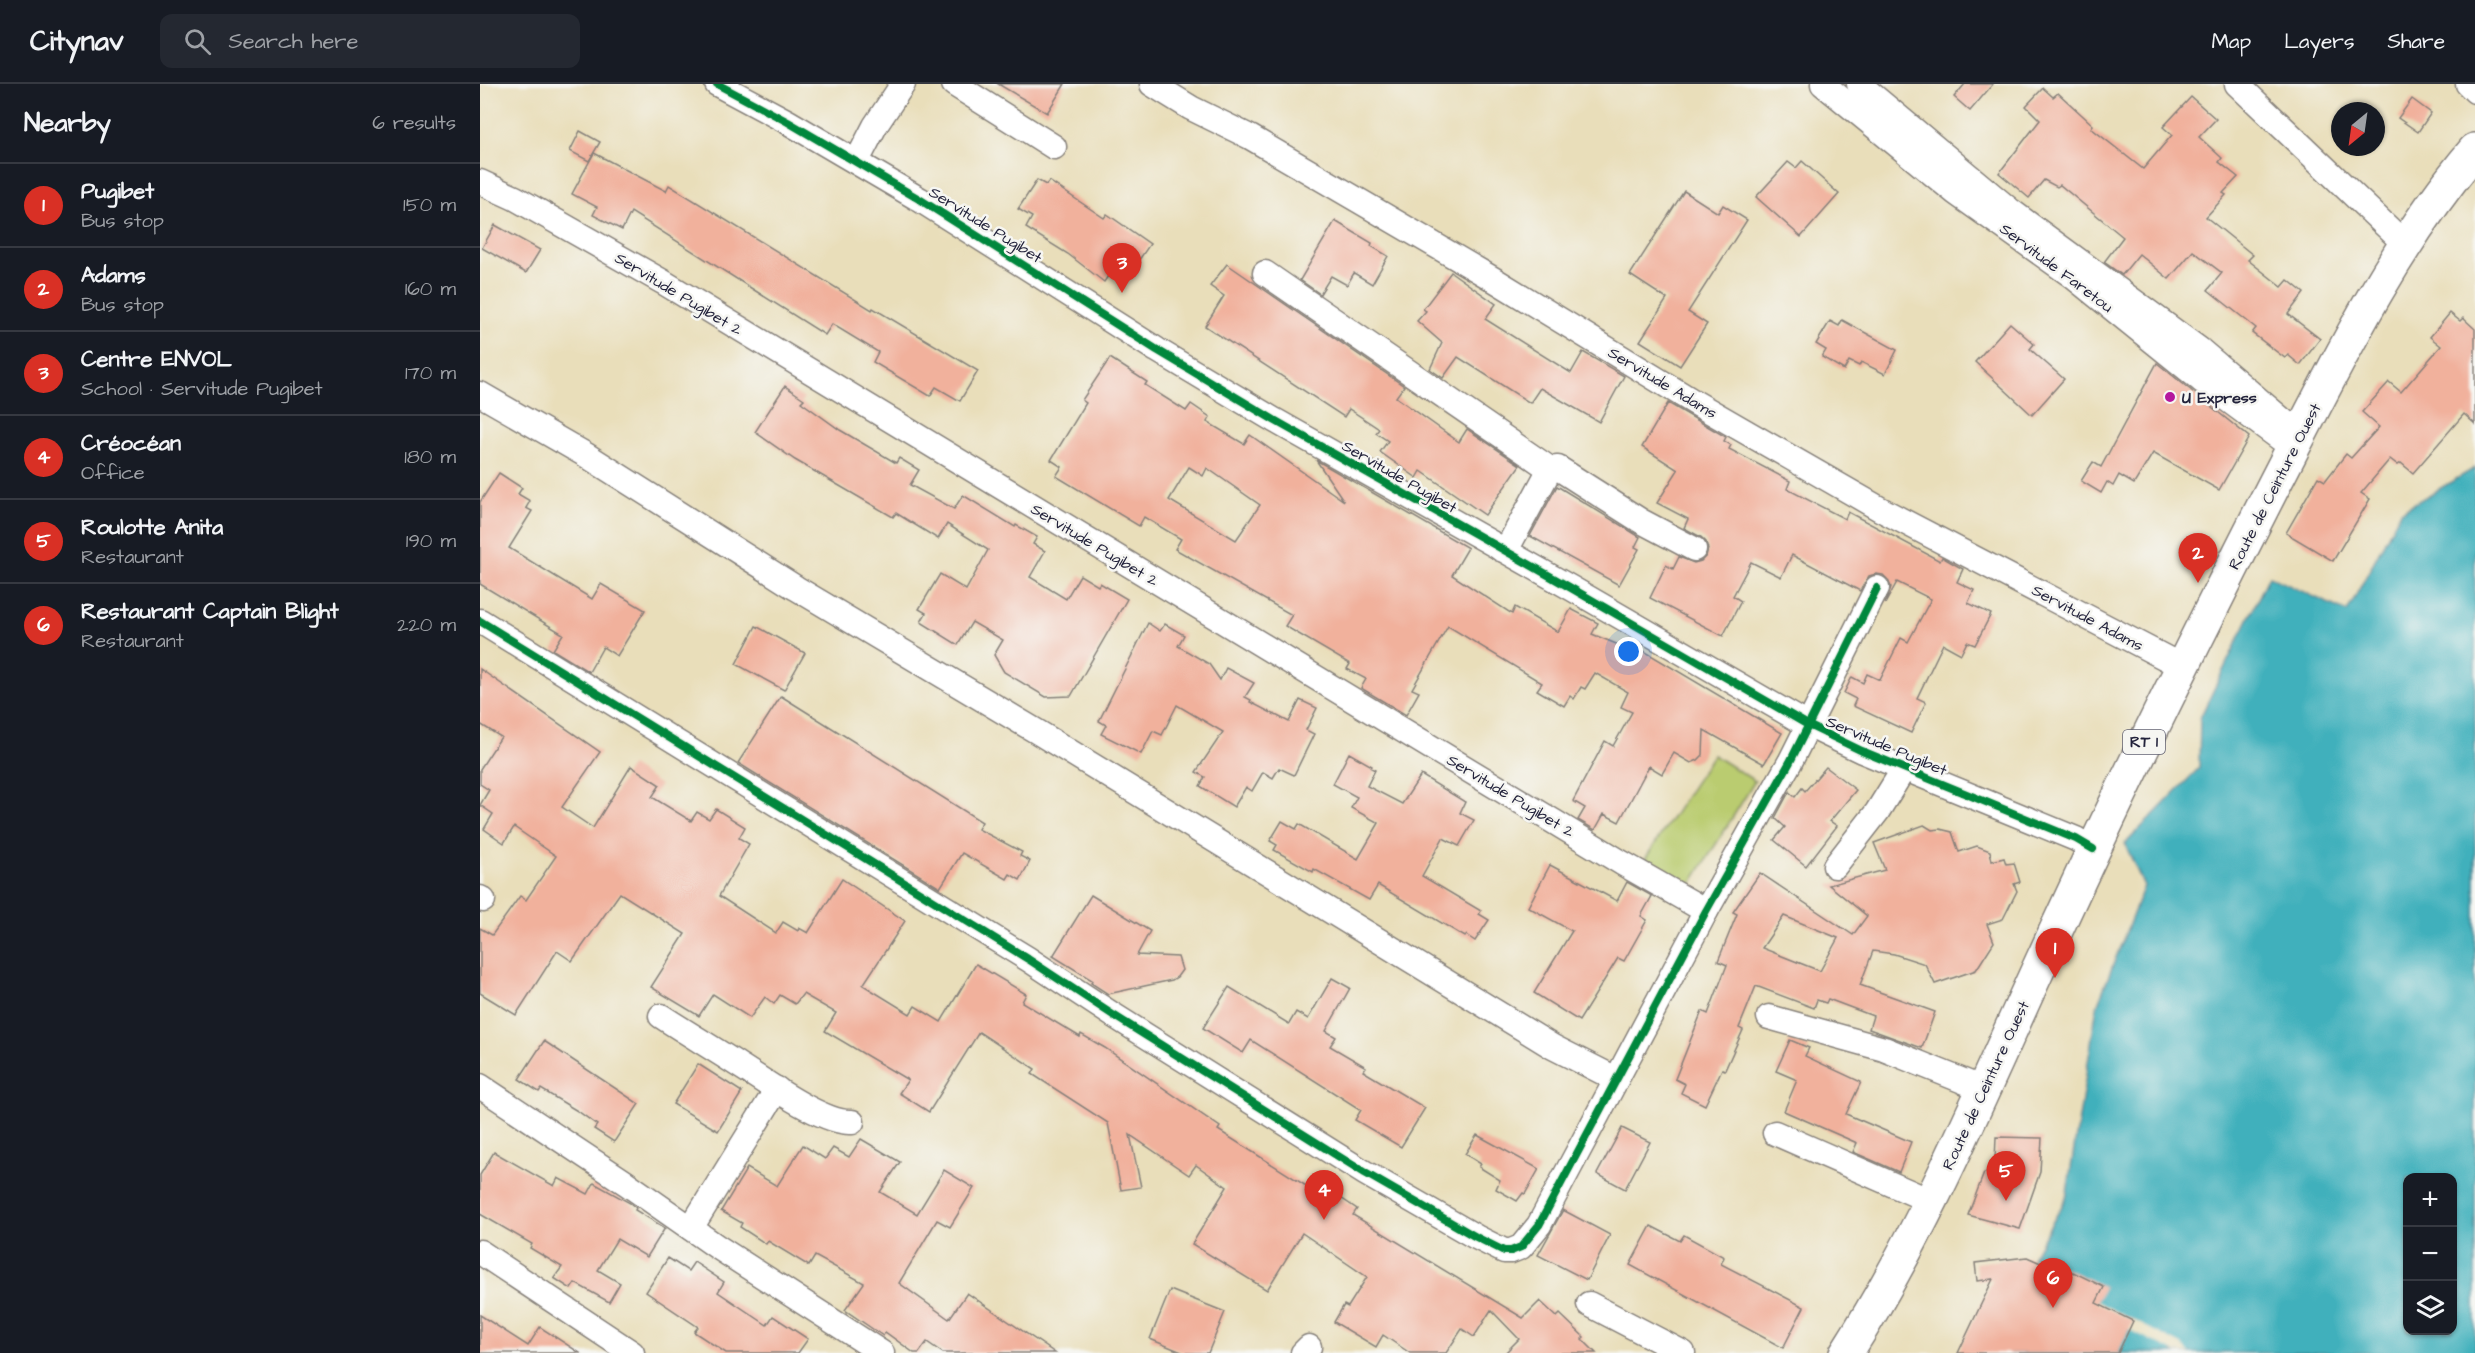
<!DOCTYPE html>
<html lang="en">
<head>
<meta charset="utf-8">
<style>
	:root { --surface:#171b24; --page:#242831; --text:#f1f3f6; --muted:#9ea1a6; --line:#363941; --accent:#d93025 }
	body { margin:0; font-family:"Architects Daughter",sans-serif; background:var(--page); color:var(--text) }
	.controls { position:absolute; right:18px; bottom:18px; display:grid; overflow:hidden; border-radius:12px; box-shadow:0 2px 4px #0004 }
	.controls button { width:54px; height:54px; display:grid; place-items:center; padding:0; border:0; border-bottom:2px solid var(--line); background:var(--surface); color:var(--text); font:30px sans-serif }
	.compass { position:absolute; left:1851px; top:18px; width:54px; height:54px; border-radius:50%; background:var(--surface); box-shadow:0 2px 4px #0004; rotate:209deg }
	.you { position:absolute; left:1149px; top:568px; width:21px; height:21px; margin:-15px; border:4px solid #fff; border-radius:50%; background:#1a73e8; box-shadow:0 0 0 9px #1a73e833 }
	.badge { display:grid; place-items:center; width:39px; height:39px; border-radius:50%; background:var(--accent); color:#fff; font-size:20px; font-weight:700 }
	.pin { position:absolute; translate:-50% -50px; filter:drop-shadow(0 2px 3px #0008) }
	.pin::after { content:''; position:absolute; top:32px; width:21px; height:18px; background:inherit; clip-path:polygon(0 0,100% 0,50% 100%) }
	.list { margin:0; padding:0; list-style:none }
	h2 { display:flex; justify-content:space-between; align-items:center; height:78px; margin:0; padding:0 24px; font-size:26px }
	h2 small { font-size:20px; font-weight:400; color:var(--muted) }
	.list li { display:grid; grid-template-columns:39px 1fr auto; gap:18px; align-items:center; box-sizing:border-box; height:84px; padding:0 24px; border-top:2px solid var(--line) }
	.list b { display:block; font-size:22px; white-space:nowrap }
	.list p { margin:0; font-size:20px; white-space:nowrap; color:var(--muted) }
	.list em { font-size:20px; font-style:normal; color:var(--muted) }
	.icon { flex:none; width:33px; height:33px; fill:none; stroke:currentColor; stroke-width:2; stroke-linecap:round; stroke-linejoin:round }
	.map { position:relative; flex:none; width:1995px; height:1269px; overflow:hidden }
	header { display:flex; align-items:center; gap:36px; box-sizing:border-box; height:84px; padding:0 30px; background:var(--surface); border-bottom:2px solid var(--line) }
	header strong { font-size:28px }
	nav { display:flex; gap:33px; margin-inline-start:auto; font-size:21px }
	.search { width:420px; height:54px; background:var(--page); display:flex; align-items:center; gap:15px; box-sizing:border-box; padding:0 21px; border-radius:12px; color:var(--muted); font-size:22px }
	main { display:flex }
	aside { flex:1; background:var(--surface) }
	.map>svg:first-child { display:block }
	.green { fill:#bacc6f; stroke:#6e7755; stroke-width:1.5 }
	.water { fill:#41b0bc; stroke:#32697c; stroke-width:1.5; fill-rule:evenodd }
	.pier { fill:#e9deba }
	.building { fill:#f1b19c; fill-rule:evenodd }
	.lines { fill:none; stroke-linecap:round; stroke-linejoin:round }
	.minor-casing { stroke:#86807a; stroke-width:27 }
	.primary-casing { stroke:#86807a; stroke-width:36 }
	.minor { stroke:#fff; stroke-width:24 }
	.primary { stroke:#fff; stroke-width:33 }
	.cycleway-casing { stroke:#f6f6f2; stroke-width:11 }
	.cycleway { stroke:#00873e; stroke-width:8 }
	.poi-dot { fill:#b5179e; stroke:#f6f6f2; stroke-width:2 }
	.labels { text-anchor:middle; stroke-width:5; stroke-linejoin:round; paint-order:stroke }
	.shield { fill:#f6f6f2; stroke:#626272; stroke-width:1.5 }
	.shield-label { font-size:15px; font-weight:bold; fill:#22223b }
	.street-label { font-size:16px; fill:#22223b; stroke:#f6f6f2 }
	.poi-label { font-size:16px; font-weight:bold; fill:#22223b; stroke:#f6f6f2; text-anchor:start }
</style>
</head>
<body>
<header>
<strong>Citynav</strong>
<div class="search"><svg class="icon" aria-label="search" viewBox="0 0 24 24"><circle cx="10" cy="10" r="6"/><path d="M15 15l6 6"/></svg>Search here</div>
<nav><a>Map</a><a>Layers</a><a>Share</a></nav>
</header>
<main>
<aside>
<h2>Nearby<small>6 results</small></h2>
<ul class="list">
<li><span class="badge">1</span><div><b>Pugibet</b><p>Bus stop</p></div><em>150 m</em></li>
<li><span class="badge">2</span><div><b>Adams</b><p>Bus stop</p></div><em>160 m</em></li>
<li><span class="badge">3</span><div><b>Centre ENVOL</b><p>School · Servitude Pugibet</p></div><em>170 m</em></li>
<li><span class="badge">4</span><div><b>Créocéan</b><p>Office</p></div><em>180 m</em></li>
<li><span class="badge">5</span><div><b>Roulotte Anita</b><p>Restaurant</p></div><em>190 m</em></li>
<li><span class="badge">6</span><div><b>Restaurant Captain Blight</b><p>Restaurant</p></div><em>220 m</em></li>
</ul>
</aside>
<div class="map">
<svg width="1995" height="1269" viewBox="0 0 1995 1269">
	<rect width="100%" height="100%" fill="#f6f6f2"/>
	<filter id="ink" filterUnits="userSpaceOnUse"><feTurbulence type="fractalNoise" baseFrequency=".0167" numOctaves="2"/><feDisplacementMap in="SourceGraphic" scale="12" xChannelSelector="R" yChannelSelector="G"/><feConvolveMatrix kernelMatrix="1 2 1 2 8 2 1 2 1" color-interpolation-filters="sRGB"/></filter>
	<filter id="wash" filterUnits="userSpaceOnUse"><feTurbulence type="fractalNoise" baseFrequency=".008" numOctaves="4" result="noise"/><feDisplacementMap in="SourceGraphic" scale="24" xChannelSelector="R" yChannelSelector="G"/><feGaussianBlur stdDeviation="1.35" result="paint"/><feColorMatrix in="noise" values="0 0 0 0 0 0 0 0 0 0 0 0 0 0 0 0 0 1.4 0 .05"/><feComposite in="paint" operator="in"/></filter>
	<g filter="url(#wash)">
		<rect width="100%" height="100%" fill="#e9deba"/>
		<path class="green" d="M1233,671L1275,697L1209,804L1165,775Z"/>
		<path class="water" d="M1995,384V1269H1531L1553,1172L1586,1115L1617,922L1664,802L1645,760L1719,684L1720,634L1789,492L1867,528L1921,427ZM1928,1094H1972V1246H1928Z"/>
		<path class="pier" d="M1551,1183L1703,1262L1710,1269H1696L1548,1194Z"/>
		<g id="blocks">
			<g class="building">
				<path d="M518,0H585L567,29Z"/>
				<path d="M1485,0H1513L1490,27L1474,13Z"/>
				<path d="M1563,4L1573,13L1578,9L1613,41L1611,44L1663,85L1692,51L1683,43L1711,13L1736,35L1719,53L1742,74L1739,78L1758,93L1743,109L1746,111L1726,133L1773,171L1768,176L1802,203L1808,196L1824,209L1808,230L1840,255L1820,281L1808,271L1805,274L1772,249L1776,244L1728,206L1742,189L1713,167L1689,195L1659,170L1642,191L1624,178L1643,153L1580,101L1577,103L1564,96L1549,114L1519,89L1560,36L1546,22Z"/>
				<path d="M1932,15L1951,29L1938,48L1918,34Z"/>
				<path d="M100,47L120,58L109,77L90,67Z"/>
				<path d="M114,69L186,107L189,101L392,226L393,224L498,287L480,317L456,303L450,312L393,278L398,268L352,240L345,251L151,128L142,146L113,131L117,123L92,110Z"/>
				<path d="M1322,77L1359,110L1321,153L1276,113L1308,78L1316,84Z"/>
				<path d="M557,96L566,101L569,97L624,134L627,130L670,160L643,199L630,189L624,198L588,170L546,144L552,133L538,125Z"/>
				<path d="M1204,107L1238,129L1243,121L1267,136L1208,228L1227,240L1200,282L1160,257L1187,215L1150,191Z"/>
				<path d="M855,137L892,159L891,162L908,172L892,200L874,189L867,201L851,192L840,210L820,196Z"/>
				<path d="M15,141L60,166L46,189L2,164Z"/>
				<path d="M747,180L924,302L916,313L979,358L987,345L1040,381L1005,431L941,387L937,394L900,368L908,357L896,349L899,345L869,325L864,333L725,242L744,212L730,202Z"/>
				<path d="M971,188L1016,220L1005,235L1091,289L1103,268L1144,292L1119,338L1060,304L1050,319L978,273L963,294L950,285L962,259L937,237L946,227L943,225Z"/>
				<path d="M1970,229L1980,237L1983,234L1995,245V340L1984,330L1933,389L1921,379L1918,381L1910,375L1881,409L1890,415L1853,477L1806,449L1838,393L1845,397L1866,370L1871,374L1899,343L1882,328L1909,298L1921,308L1961,262L1950,253Z"/>
				<path d="M1362,236L1417,266L1405,290L1381,278L1379,282L1369,277L1364,286L1342,273L1346,266L1336,260L1350,237L1359,242Z"/>
				<path d="M1530,239L1554,260L1550,265L1584,295L1552,331L1495,278Z"/>
				<path d="M630,274L667,298L665,301L706,327L711,320L730,333L727,338L764,360L770,351L864,417L836,376L988,464L972,491L1032,530L1035,523L1078,548L1091,525L1118,539L1112,550L1146,564L1149,558L1302,649L1284,680L1224,646L1223,671L1218,676L1211,679L1194,669L1182,690L1169,682L1139,738L1124,730L1115,746L1098,736L1105,724L1093,717L1125,657L1133,662L1152,628L1141,623L1148,608L1115,589L1105,605L1101,603L1094,615L1090,612L1084,622L1057,606L1062,599L968,542L932,605L939,608L926,631L881,604L886,595L867,585L870,580L805,542L812,531L695,465L701,455L664,433L659,442L576,392L582,383L571,376L606,319L602,316ZM709,383L723,392L727,384L780,421L756,456L689,416Z"/>
				<path d="M1677,279L1769,353L1739,406L1673,369L1654,400L1639,391L1633,402L1627,398L1621,409L1601,397L1613,378L1621,383Z"/>
				<path d="M305,302L324,315L321,318L360,346L416,379L419,374L439,386L430,401L474,425L483,411L535,443L536,441L557,453L553,460L565,467L550,493L586,515L600,491L618,502L620,499L647,515L591,612L566,613L524,588L514,571L523,556L492,538L478,561L441,538L446,529L439,525L460,490L486,506L508,466L467,440L458,455L416,429L413,433L315,376L275,348Z"/>
				<path d="M1188,319L1246,353L1244,357L1251,361L1249,365L1310,397L1307,405L1365,435L1368,428L1460,477L1462,473L1483,485L1477,498L1494,506L1488,519L1511,530L1495,561L1487,558L1481,570L1463,560L1437,614L1446,618L1431,649L1373,622L1376,615L1364,609L1372,593L1383,599L1387,590L1400,596L1421,554L1428,558L1451,515L1417,498L1405,520L1411,503L1408,496L1403,491L1396,490L1389,492L1380,507L1312,471L1301,493L1271,478L1253,512L1261,517L1243,552L1170,514L1186,481L1193,485L1199,473L1214,479L1221,477L1226,472L1228,465L1226,458L1221,453L1204,444L1208,435L1177,419L1198,386L1162,363Z"/>
				<path d="M19,389L42,404L38,410L50,417L46,424L52,427L29,464L112,515L121,500L165,526L137,572L123,563L109,588L73,566L83,550L0,500V418Z"/>
				<path d="M1077,402L1160,453L1155,463L1159,465L1139,501L1050,452Z"/>
				<path d="M668,539L680,547L685,540L704,551L698,562L729,580L740,596L746,584L774,599L765,613L771,616L770,618L809,638L820,616L837,624L826,646L834,650L814,691L799,684L793,694L783,688L772,707L766,703L754,723L720,702L725,693L716,688L743,648L697,621L682,651L673,647L661,670L621,650L626,641L619,637Z"/>
				<path d="M276,542L325,569L304,606L256,580Z"/>
				<path d="M0,585L120,668L82,723L113,744L151,682L180,701L172,713L211,737L217,728L229,735L236,725L265,743L259,754L269,760L239,812L296,849L303,838L318,847L319,844L328,849L362,795L425,837L383,901L430,930L435,922L461,938L496,880L546,910L542,918L600,953L601,950L625,964L740,1043L738,1046L834,1107L836,1104L846,1111L849,1106L877,1125L873,1131L1043,1234L1060,1217L1077,1233L1080,1230L1104,1253L1102,1255L1116,1269H1025L1039,1255L1011,1226L994,1253L982,1245L966,1269H930L903,1251L896,1263L854,1238L864,1221L868,1223L887,1193L822,1149L787,1206L712,1160L747,1103L716,1081L709,1091L650,1051L661,1103L641,1106L628,1039L552,990L555,985L499,948L449,1028L419,1009L428,996L345,947L356,929L323,910L315,920L300,911L294,920L285,913L270,934L233,910L219,932L171,903L205,850L140,809L92,877L77,867L36,931L0,909V844L12,851L40,812L46,816L76,772L34,743L24,759L4,745L13,730L0,721L9,706L0,700V685L21,653L0,640Z"/>
				<path d="M301,612L502,738L498,745L542,768L540,772L550,777L540,796L530,790L527,795L482,769L460,804L258,679Z"/>
				<path d="M869,669L892,682L891,684L895,686L887,702L922,720L941,691L985,718L980,729L994,736L979,762L963,754L942,792L1001,827L999,830L1009,836L995,857L986,851L985,853L898,801L889,816L834,785L833,788L794,766L797,761L790,757L802,737L816,745L819,740L878,775L899,739L871,724L877,713L853,700Z"/>
				<path d="M1346,683L1376,706L1350,737L1357,742L1326,782L1294,756L1305,743L1295,734L1309,708L1315,713L1322,704L1325,707Z"/>
				<path d="M1444,741L1452,746L1460,745L1472,748L1479,768L1497,762L1510,767L1512,777L1524,774L1526,780L1534,779L1540,798L1534,800L1537,807L1523,835L1507,840L1514,858L1496,886L1455,900L1445,880L1414,870L1393,867L1380,901L1455,928L1442,964L1389,945L1393,932L1348,915L1346,919L1337,916L1334,924L1276,902L1259,944L1263,946L1245,986L1242,985L1225,1021L1201,1009L1205,1000L1195,995L1222,927L1228,930L1247,881L1238,877L1257,830L1253,828L1280,789L1373,851L1387,832L1349,801L1405,786L1394,759ZM1304,832L1358,854L1340,887L1282,864Z"/>
				<path d="M1070,781L1137,817L1147,798L1172,812L1161,832L1167,836L1144,877L1138,874L1099,937L1054,909L1092,847L1048,823Z"/>
				<path d="M611,811L670,847L657,871L698,873L702,886L697,893L692,896L628,910L611,899L612,896L573,872Z"/>
				<path d="M852,894L870,904L846,947L856,953L850,962L886,983L883,987L945,1024L921,1063L875,1036L881,1026L771,956L763,969L723,944L749,903L809,940L816,928L828,935Z"/>
				<path d="M1310,956L1329,964L1325,972L1381,998L1366,1030L1431,1058L1419,1088L1373,1068L1377,1059L1304,1027L1317,996L1296,987Z"/>
				<path d="M64,957L159,1020L134,1058L114,1045L117,1041L99,1028L61,1005L59,1008L39,995Z"/>
				<path d="M218,980L262,1008L238,1047L193,1020Z"/>
				<path d="M1142,1044L1170,1058L1145,1105L1117,1090Z"/>
				<path d="M997,1051L1059,1085L1045,1110L1043,1109L1037,1117L1016,1105L1020,1096L999,1083L1001,1080L985,1070Z"/>
				<path d="M1516,1053L1562,1054L1560,1088L1540,1145L1488,1131L1504,1089L1511,1086L1510,1078L1515,1077Z"/>
				<path d="M381,1055L420,1078L400,1108L437,1130L464,1086L494,1104L470,1143L457,1136L419,1199L469,1235L487,1209L575,1269H463L447,1258L439,1269H434L405,1248L403,1252L365,1226L384,1199L335,1172L329,1182L288,1157L286,1160L260,1143L262,1139L241,1127L267,1084L297,1102L323,1061L345,1075L353,1064L369,1073Z"/>
				<path d="M14,1068L74,1102L78,1094L108,1110L114,1099L150,1119L156,1124L155,1126L185,1144L167,1173L137,1155L118,1186L140,1199L129,1218L95,1199L91,1205L74,1194L82,1183L50,1164L52,1160L0,1130V1091Z"/>
				<path d="M1083,1126L1130,1151L1107,1196L1058,1171Z"/>
				<path d="M1171,1142L1200,1157L1204,1151L1244,1173L1241,1180L1324,1223L1303,1264L1150,1181Z"/>
				<path d="M1547,1173L1581,1188L1583,1183L1624,1203L1616,1219L1653,1237L1638,1269H1478L1513,1195L1497,1197L1495,1179Z"/>
				<path d="M188,1174L208,1187L214,1178L244,1198L238,1208L287,1241L293,1232L328,1255L318,1269H246L214,1248L218,1243L166,1208Z"/>
				<path d="M690,1206L745,1228L728,1269H704L670,1255Z"/>
				<path d="M0,1231L48,1262L60,1243L100,1269H0Z"/>
			</g>
		</g>
	</g>
	<g filter="url(#ink)">
		<use href="#blocks" fill-opacity="0" stroke="#86807a" stroke-width="1.5"/>
		<g class="lines">
			<g class="minor-casing">
				<g id="minor">
					<path d="M237,0L308,38L439,115L677,266L794,336L1091,504L1328,641L1382,667L1596,755L1613,765"/>
					<path d="M474,0L574,63"/>
					<path d="M672,0L711,24L770,53L1013,195L1214,318L1400,425L1701,582"/>
					<path d="M1343,0L1476,109L1591,191L1721,296L1813,364"/>
					<path d="M1379,0L1531,127L1720,266L1820,351"/>
					<path d="M1757,0L1926,161"/>
					<path d="M1988,0L1995,7"/>
					<path d="M377,77L395,42L423,0"/>
					<path d="M0,98L35,114L183,198L1142,779L1226,827"/>
					<path d="M785,189L1070,385"/>
					<path d="M0,310L106,371L316,504L556,647L1073,963L1136,995"/>
					<path d="M1021,465L1030,459L1070,385L1078,384L1161,437L1214,465"/>
					<path d="M0,537L548,875L633,931L885,1089L996,1153L1024,1167H1031L1041,1163L1059,1141L1226,827L1310,678L1397,504"/>
					<path d="M1355,782L1397,728L1425,683"/>
					<path d="M0,814L3,816"/>
					<path d="M181,932C207,949 234,965 260,982C286,998 343,1040 372,1038"/>
					<path d="M1289,933L1404,965L1503,1005"/>
					<path d="M0,1002L146,1099L236,1162L402,1269"/>
					<path d="M1295,1049L1450,1117"/>
					<path d="M211,1144L297,1005"/>
					<path d="M0,1168L152,1269"/>
					<path d="M1109,1220L1203,1269"/>
					<path d="M823,1269L829,1263"/>
				</g>
			</g>
			<g class="primary-casing">
				<path id="primary" d="M1366,1269C1447,1142 1504,1002 1567,866C1639,708 1716,554 1795,399C1854,285 1911,165 1995,66"/>
			</g>
			<use href="#minor" class="minor"/>
			<use href="#primary" class="primary"/>
			<g class="cycleway-casing">
				<g id="cycleway">
					<path d="M237,0L308,38L439,115L677,266L794,336L1091,504L1328,641L1382,667L1596,755L1613,765"/>
					<path d="M0,537L548,875L633,931L885,1089L996,1153L1024,1167H1031L1041,1163L1059,1141L1226,827L1310,678L1397,504"/>
				</g>
			</g>
			<use href="#cycleway" class="cycleway"/>
		</g>
	</g>
	<circle class="poi-dot" cx="1690" cy="313" r="6"/>
	<g class="labels">
		<rect class="shield" x="1643" y="646" width="42" height="24" rx="4.5"/>
		<g class="shield-label">
			<text x="1664" y="663">RT 1</text>
		</g>
		<g class="street-label">
			<text transform="translate(506 140) rotate(32)" y="6">Servitude Pugibet</text>
			<text transform="translate(1577 183) rotate(37)" y="6">Servitude Faretou</text>
			<text transform="translate(199 209) rotate(31)" y="6">Servitude Pugibet 2</text>
			<text transform="translate(1183 298) rotate(31)" y="6">Servitude Adams</text>
			<text transform="translate(920 392) rotate(30)" y="6">Servitude Pugibet</text>
			<text transform="translate(1794 402) rotate(-63)" y="6">Route de Ceinture Ouest</text>
			<text transform="translate(615 460) rotate(31)" y="6">Servitude Pugibet 2</text>
			<text transform="translate(1608 533) rotate(28)" y="6">Servitude Adams</text>
			<text transform="translate(1407 661) rotate(23)" y="6">Servitude Pugibet</text>
			<text transform="translate(1031 711) rotate(31)" y="6">Servitude Pugibet 2</text>
			<text transform="translate(1505 1001) rotate(-65)" y="6">Route de Ceinture Ouest</text>
		</g>
		<g class="poi-label">
			<text x="1702" y="319">U Express</text>
		</g>
	</g>
</svg>
<div class="controls">
<button>+</button>
<button>−</button>
<button><svg class="icon" aria-label="layers" viewBox="0 0 24 24"><path d="M12 4l9 5-9 5-9-5zM3 14l9 5 9-5"/></svg></button>
</div>
<svg class="compass" viewBox="-18 -18 36 36"><path d="M0-13l5 13h-10z" fill="#e53935"/><path d="M0 13l5-13h-10z" fill="#9ea1a6"/></svg>
<div class="you"></div>
<div class="pin badge" style="left:1575px;top:894px">1</div>
<div class="pin badge" style="left:1718px;top:499px">2</div>
<div class="pin badge" style="left:642px;top:209px">3</div>
<div class="pin badge" style="left:844px;top:1136px">4</div>
<div class="pin badge" style="left:1526px;top:1117px">5</div>
<div class="pin badge" style="left:1573px;top:1224px">6</div>
</div>
</main>
</body>
</html>
